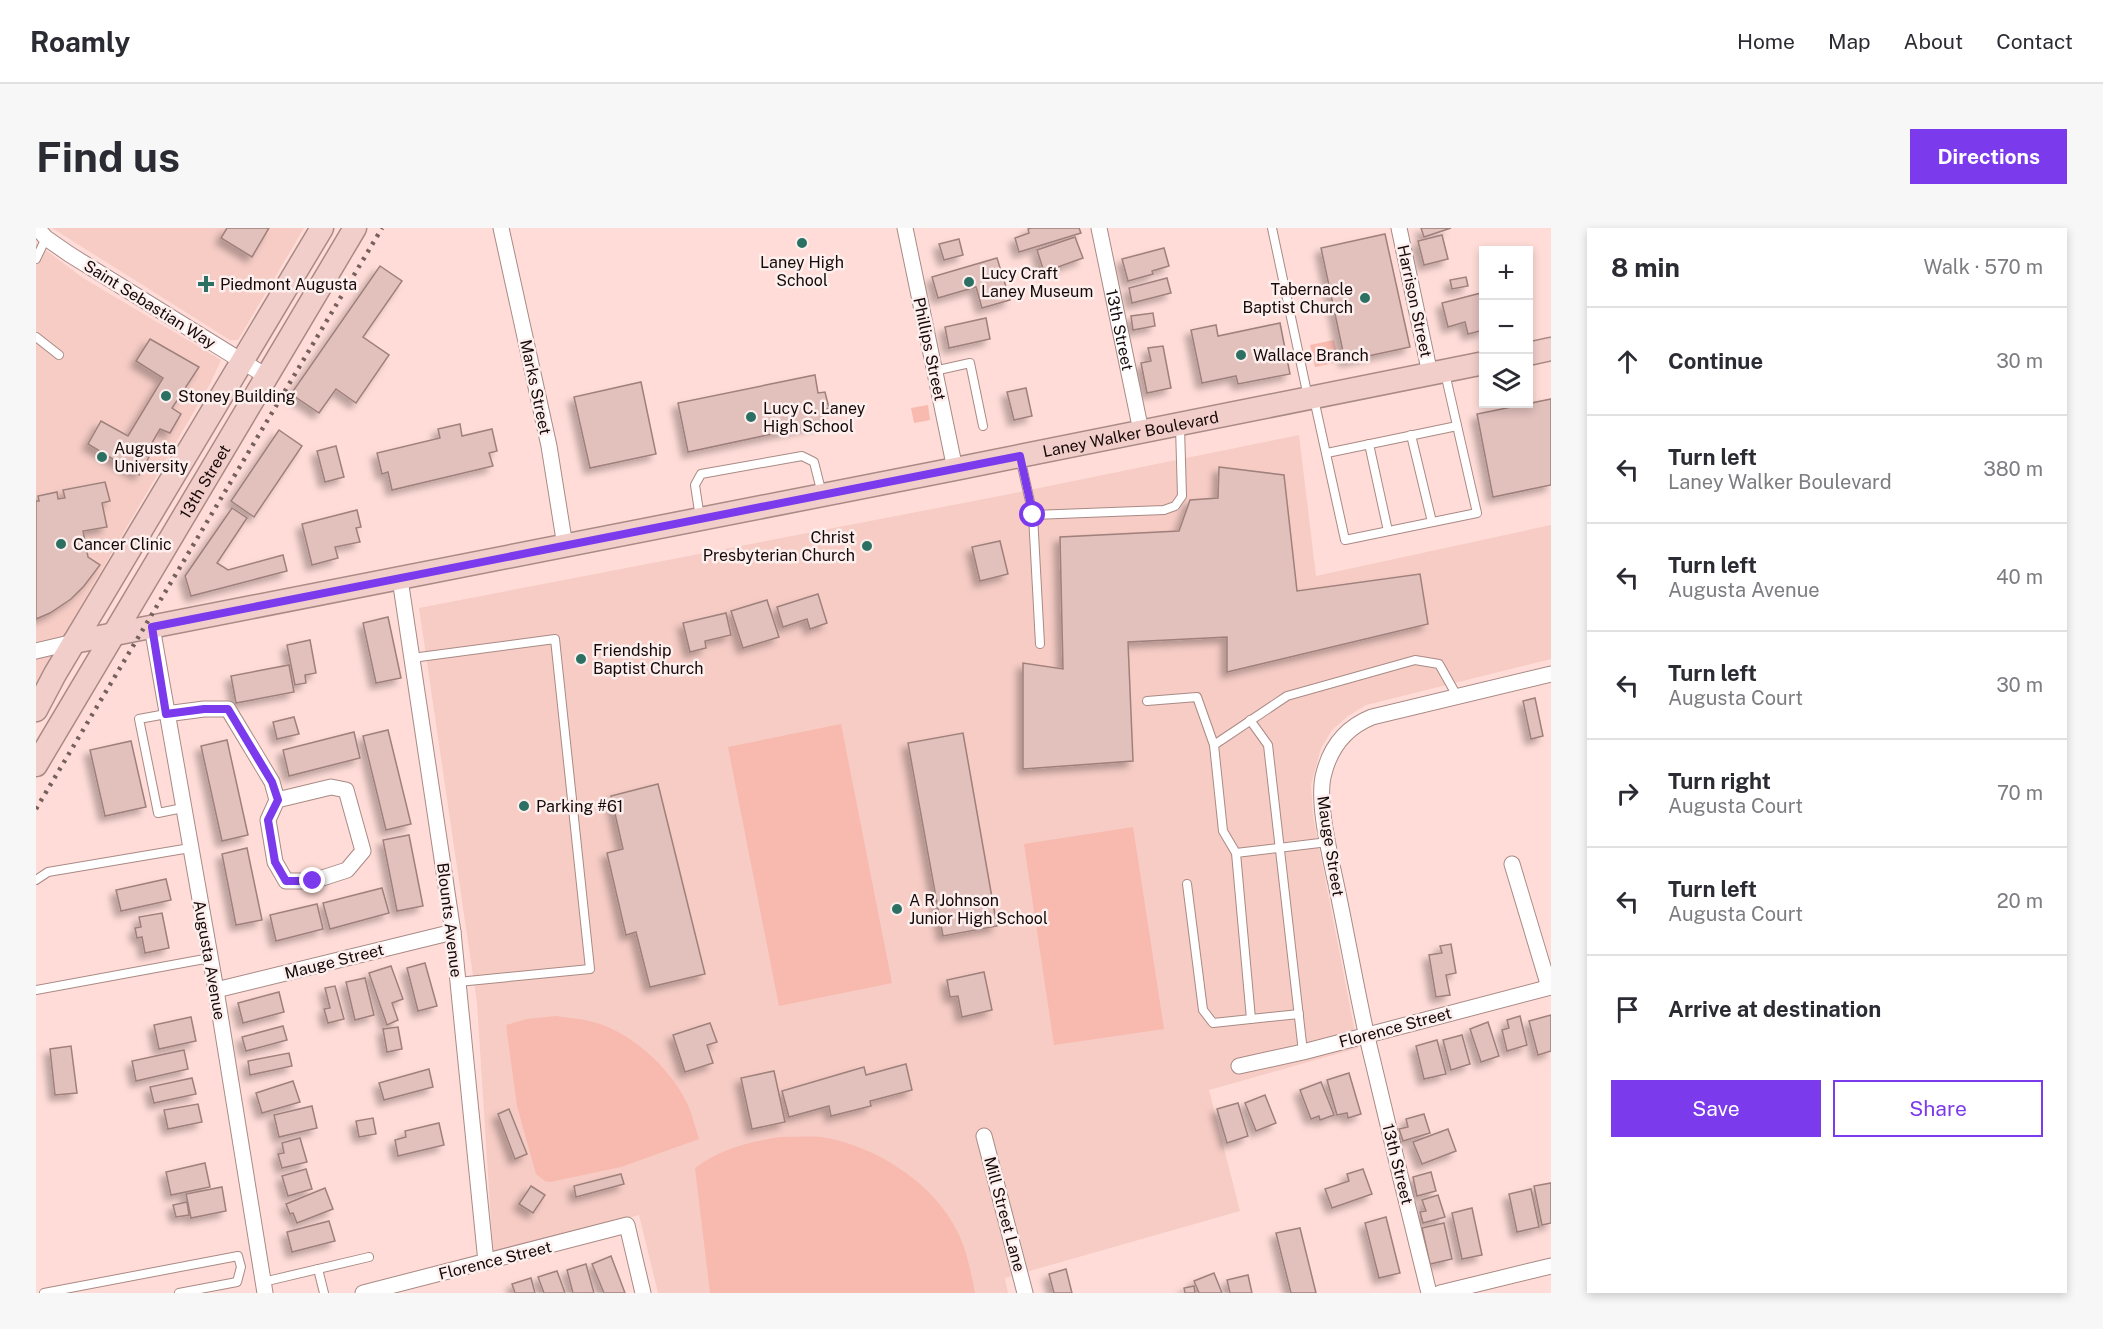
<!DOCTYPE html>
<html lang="en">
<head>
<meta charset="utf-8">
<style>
	:root { --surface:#fff; --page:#f7f7f7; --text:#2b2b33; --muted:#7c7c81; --line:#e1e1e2; --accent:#7c3aed }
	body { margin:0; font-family:"Public Sans",sans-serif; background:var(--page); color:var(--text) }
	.controls { position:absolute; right:18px; top:18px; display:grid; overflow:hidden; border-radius:0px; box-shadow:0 3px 9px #0003 }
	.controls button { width:54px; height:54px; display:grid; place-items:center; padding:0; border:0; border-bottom:2px solid var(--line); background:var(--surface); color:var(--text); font:30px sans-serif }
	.stop { position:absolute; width:18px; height:18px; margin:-14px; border:4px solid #7c3aed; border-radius:50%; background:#fff }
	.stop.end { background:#7c3aed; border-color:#fff; box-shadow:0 2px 6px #0008 }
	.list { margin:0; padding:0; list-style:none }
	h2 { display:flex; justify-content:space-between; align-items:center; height:78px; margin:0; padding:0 24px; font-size:26px }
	h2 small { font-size:20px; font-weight:400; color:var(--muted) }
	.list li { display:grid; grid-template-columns:39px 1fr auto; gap:18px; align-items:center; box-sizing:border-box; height:108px; padding:0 24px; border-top:2px solid var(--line) }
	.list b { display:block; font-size:22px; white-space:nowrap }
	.list p { margin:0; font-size:20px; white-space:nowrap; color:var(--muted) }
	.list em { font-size:20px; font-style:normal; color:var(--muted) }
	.actions { display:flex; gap:12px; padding:18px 24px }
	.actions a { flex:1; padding:14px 0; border:2px solid var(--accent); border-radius:0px; text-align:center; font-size:21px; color:var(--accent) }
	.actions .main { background:var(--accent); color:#fff }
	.icon { flex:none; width:33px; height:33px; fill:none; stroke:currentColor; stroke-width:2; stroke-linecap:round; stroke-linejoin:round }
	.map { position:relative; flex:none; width:1515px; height:1065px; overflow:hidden; border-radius:0px }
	header { display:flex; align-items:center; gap:36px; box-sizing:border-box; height:84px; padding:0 30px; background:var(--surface); border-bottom:2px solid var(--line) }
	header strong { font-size:28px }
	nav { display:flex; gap:33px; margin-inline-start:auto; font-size:21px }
	.intro { display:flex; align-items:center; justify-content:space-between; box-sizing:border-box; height:144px; padding:0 36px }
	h1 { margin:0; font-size:42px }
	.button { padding:15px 27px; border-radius:0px; background:var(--accent); color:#fff; font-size:21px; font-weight:700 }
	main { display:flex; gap:36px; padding:0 36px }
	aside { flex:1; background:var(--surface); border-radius:0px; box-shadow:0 3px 9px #0003 }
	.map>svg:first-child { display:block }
	.built { fill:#f6ccc5 }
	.green { fill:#f8b9af }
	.building { fill:#e2c0bb; stroke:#9f807b; stroke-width:1.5; filter:url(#shadow) }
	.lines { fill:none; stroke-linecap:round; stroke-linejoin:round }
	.service-casing { stroke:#a98a85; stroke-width:10 }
	.minor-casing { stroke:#a98a85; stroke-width:17 }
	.secondary-casing { stroke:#a98a85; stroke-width:25 }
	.service { stroke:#fff; stroke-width:8 }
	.minor { stroke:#fff; stroke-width:15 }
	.secondary { stroke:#f2ceca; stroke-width:22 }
	.rail { stroke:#75605e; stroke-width:4.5; stroke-dasharray:3 6; stroke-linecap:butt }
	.route { stroke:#7c3aed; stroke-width:8 }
	.poi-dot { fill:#2c7063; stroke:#fdefed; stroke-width:2 }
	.labels { text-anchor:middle; stroke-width:5; stroke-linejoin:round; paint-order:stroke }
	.poi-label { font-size:16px; fill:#150a09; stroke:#fdefed; text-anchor:start }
	.street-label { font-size:16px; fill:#150a09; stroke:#fdefed }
</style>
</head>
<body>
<header>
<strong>Roamly</strong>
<nav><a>Home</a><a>Map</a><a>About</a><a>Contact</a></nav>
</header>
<div class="intro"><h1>Find us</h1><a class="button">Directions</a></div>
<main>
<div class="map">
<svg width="1515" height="1065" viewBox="0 0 1515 1065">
	<defs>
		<filter id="shadow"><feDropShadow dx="-5.5" dy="5.5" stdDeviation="3" flood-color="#0004"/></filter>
	</defs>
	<rect width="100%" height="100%" fill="#ffdcd7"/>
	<g class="built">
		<path d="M16,0H268L202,112H194Z"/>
		<path d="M0,15L47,50L185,132L174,156L0,455Z"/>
		<path d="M1263,207L1280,348L1515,297V431L1330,477L1312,488L1296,502L1285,520L1275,557L1277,588L1322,820L1173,862L1204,983L969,1050L972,1065H622L603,987L457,1025L441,775L383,380L974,266Z"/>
	</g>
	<g class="green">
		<path d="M1298,112L1303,134L1279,139L1274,117Z"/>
		<path d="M892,177L894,192L878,195L875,180Z"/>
		<path d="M805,496L856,755L743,778L692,519Z"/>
		<path d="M1097,599L1128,801L1018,817L988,616Z"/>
		<path d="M520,788C531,790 542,790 553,793C592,801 634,839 651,875C656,886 659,899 663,911L585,939L514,954L509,953L500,946L481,878L470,797L491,791Z"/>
		<path d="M743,909C757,909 771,908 785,909C838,917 897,954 921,1003C931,1022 935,1045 939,1065H674L659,940C684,921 713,914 743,909Z"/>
	</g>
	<g class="building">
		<path d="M191,0H233L216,29L185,10Z"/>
		<path d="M995,0H1043L1045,5L983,24L979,10L993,5L992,1Z"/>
		<path d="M1385,0H1415L1388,9Z"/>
		<path d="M1349,6L1374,119L1309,133L1285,20Z"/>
		<path d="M1406,7L1412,31L1388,37L1382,13Z"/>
		<path d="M1039,9L1047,30L1008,44L1001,22Z"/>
		<path d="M923,11L927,27L908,32L903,16Z"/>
		<path d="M1128,20L1133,38L1116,43L1117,46L1092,53L1086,31Z"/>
		<path d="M961,30L974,72L946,80L940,59L902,70L896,49Z"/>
		<path d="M344,38L366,53L327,109L353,127L320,175L300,161L283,185L255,166Z"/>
		<path d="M1430,49L1432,58L1416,61L1414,52Z"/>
		<path d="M1131,50L1135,65L1096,75L1093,60Z"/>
		<path d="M1445,65L1448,73V102L1432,106L1429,94L1412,99L1406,75Z"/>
		<path d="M1117,85L1119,98L1097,102L1095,88Z"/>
		<path d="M950,90L954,111L913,120L909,99Z"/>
		<path d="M1244,95L1254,146L1202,156L1200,148L1166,155L1155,102L1180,97L1182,108Z"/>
		<path d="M114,111L163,139L136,180L145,186L134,205L124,201L109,227L113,229L103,247L52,216L65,193L92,208L127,150L100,133Z"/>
		<path d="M1127,118L1135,160L1111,165L1105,135L1115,133L1112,120Z"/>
		<path d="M779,147L782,165L789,164L793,180L785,182L788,195L652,224L642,175Z"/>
		<path d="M605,154L620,226L554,240L538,169Z"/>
		<path d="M990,160L996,188L978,192L971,164Z"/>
		<path d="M1515,171V257L1457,269L1441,186Z"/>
		<path d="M424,196L426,208L456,201L461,223L453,225L457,238L356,262L352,244L346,246L341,225L404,210L402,201Z"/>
		<path d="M243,202L266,218L218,289L195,273Z"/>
		<path d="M300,218L308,249L289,254L281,223Z"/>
		<path d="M1183,239L1248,247L1261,363L1384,346L1392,396L1191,444V409L1092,414L1097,533L987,541V435L1027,441L1024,309L1143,303L1154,272L1182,270Z"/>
		<path d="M69,254L74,273L66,275L71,299L47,303L52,329L64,337L48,358L35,371L14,385L0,391V273H3L2,268L21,264L22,271L29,270L27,262Z"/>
		<path d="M196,280L211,290L181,335L192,342L247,327L251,343L155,368L149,348Z"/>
		<path d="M321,282L325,299L320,300L324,314L299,319L302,330L276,337L266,296Z"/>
		<path d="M964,313L972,346L944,353L936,319Z"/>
		<path d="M782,366L791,395L774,401L771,391L747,399L741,379Z"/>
		<path d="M731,372L743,409L707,420L695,383Z"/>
		<path d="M690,385L695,407L669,413L670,420L654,424L647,395Z"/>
		<path d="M352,389L365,450L340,455L327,395Z"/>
		<path d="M274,412L280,445L269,447L270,455L259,457L251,417Z"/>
		<path d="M253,437L258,464L200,475L195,448Z"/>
		<path d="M1499,470L1507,508L1495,511L1487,473Z"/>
		<path d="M258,489L263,506L241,511L237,494Z"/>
		<path d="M352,502L375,596L350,602L327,508Z"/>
		<path d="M318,504L324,530L253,548L247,522Z"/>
		<path d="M927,505L961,698L907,708L872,515Z"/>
		<path d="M191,512L212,607L186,613L165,518Z"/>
		<path d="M95,513L110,579L69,588L54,522Z"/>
		<path d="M622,556L669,746L614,759L600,704L590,707L571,625L587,621L575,568Z"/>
		<path d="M373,607L387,678L361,683L347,612Z"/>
		<path d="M211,620L226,692L200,697L186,626Z"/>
		<path d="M130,651L135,672L85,683L80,662Z"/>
		<path d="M346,660L353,685L294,701L287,675Z"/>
		<path d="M281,676L287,701L240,713L234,687Z"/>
		<path d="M126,685L133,720L109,725L106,709L101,710L99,700L105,699L103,689Z"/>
		<path d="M1415,716L1420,745L1410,747L1414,767L1400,769L1393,727L1406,725L1404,718Z"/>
		<path d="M389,735L401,778L382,783L371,740Z"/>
		<path d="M355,738L367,771L356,775L362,792L351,797L333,745Z"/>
		<path d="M948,744L956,782L926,789L922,768L914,769L911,752Z"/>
		<path d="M329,750L338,787L319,792L310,754Z"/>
		<path d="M299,758L308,791L292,795L288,781L294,780L289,760Z"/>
		<path d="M243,764L248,784L207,795L202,775Z"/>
		<path d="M1515,787V823L1502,827L1493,793Z"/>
		<path d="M1484,788L1491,817L1471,823L1466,802L1473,800L1471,792Z"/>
		<path d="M155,789L160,813L123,821L118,797Z"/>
		<path d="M1452,794L1463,828L1445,834L1434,801Z"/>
		<path d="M674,795L681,814L671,817L677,835L649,844L637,807Z"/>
		<path d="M247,798L251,812L210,823L206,809Z"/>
		<path d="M362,799L366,821L351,824L347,801Z"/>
		<path d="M1426,807L1434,836L1415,842L1407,812Z"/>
		<path d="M1401,812L1410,846L1388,851L1380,818Z"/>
		<path d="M35,818L41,865L19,867L14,821Z"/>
		<path d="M148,822L152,841L100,853L96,833Z"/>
		<path d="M253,825L256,838L214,847L212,833Z"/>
		<path d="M870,836L876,862L834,873L835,878L795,888L793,878L753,889L746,863L828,839L830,847Z"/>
		<path d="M393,841L397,859L348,872L343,855Z"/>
		<path d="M738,843L749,894L716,901L705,850Z"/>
		<path d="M1313,845L1325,886L1312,890L1311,885L1301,887L1291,852Z"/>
		<path d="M156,850L160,866L118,875L114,859Z"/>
		<path d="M257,853L264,874L226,885L220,865Z"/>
		<path d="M1285,854L1298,887L1284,892L1283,888L1275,891L1264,862Z"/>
		<path d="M1229,867L1240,895L1220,903L1209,875Z"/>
		<path d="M1202,875L1212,908L1191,915L1181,881Z"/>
		<path d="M162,876L166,894L132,901L128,882Z"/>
		<path d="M276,878L281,900L243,909L238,887Z"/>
		<path d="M473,881L491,926L479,931L462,886Z"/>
		<path d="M1388,886L1394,905L1367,913L1363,901L1372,899L1370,891Z"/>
		<path d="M337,890L340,906L323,909L320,893Z"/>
		<path d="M403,895L408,917L362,928L359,912L370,909L369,903Z"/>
		<path d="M1412,901L1420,923L1386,936L1377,914Z"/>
		<path d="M264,910L271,934L246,940L242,926L248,925L246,915Z"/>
		<path d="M169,935L174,959L135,967L130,944Z"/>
		<path d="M270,941L276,961L252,968L246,948Z"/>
		<path d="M1327,941L1336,966L1296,980L1289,961L1313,953L1311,946Z"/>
		<path d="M1395,944L1400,963L1381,968L1377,949Z"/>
		<path d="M585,946L588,956L540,969L538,958Z"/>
		<path d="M1515,955V995L1506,997L1498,958Z"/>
		<path d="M495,958L509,967L497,985L483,976Z"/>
		<path d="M186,959L190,983L155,990L150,966Z"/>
		<path d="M289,960L297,981L261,995L257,985L254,986L250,976Z"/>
		<path d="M1495,961L1503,999L1481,1004L1473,966Z"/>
		<path d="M1402,967L1409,989L1387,995L1384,984L1390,983L1386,972Z"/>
		<path d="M151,974L153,987L140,989L137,977Z"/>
		<path d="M1436,980L1446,1027L1426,1031L1416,985Z"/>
		<path d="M1350,989L1364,1045L1343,1050L1329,995Z"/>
		<path d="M293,993L299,1013L256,1024L251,1004Z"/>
		<path d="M1408,995L1416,1031L1394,1036L1386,1000Z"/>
		<path d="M1264,1000L1280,1065H1255L1240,1005Z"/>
		<path d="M575,1028L589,1065H568L556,1036Z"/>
		<path d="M550,1036L558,1065H537L531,1042Z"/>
		<path d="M1030,1041L1036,1065H1018L1013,1046Z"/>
		<path d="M521,1043L529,1065H508L502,1049Z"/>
		<path d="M1178,1045L1186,1065H1163L1158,1053Z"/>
		<path d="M1212,1047L1216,1065H1194L1191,1052Z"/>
		<path d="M495,1050L499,1065H479L476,1056Z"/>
		<path d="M1158,1058L1159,1065H1149L1148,1060Z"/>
	</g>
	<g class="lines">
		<g class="service-casing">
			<g id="service">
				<path d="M1236,0L1272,169"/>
				<path d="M0,31L10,10"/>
				<path d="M0,109L23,127"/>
				<path d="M898,143L934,135L947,198"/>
				<path d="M1278,171L1309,312L1441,285L1409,145"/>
				<path d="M1375,207L1396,294"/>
				<path d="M1333,216L1352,303"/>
				<path d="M1291,225L1421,198"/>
				<path d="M984,229L997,287L1004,416"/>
				<path d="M997,287L1128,282L1139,278L1146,268L1144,199"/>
				<path d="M664,290L659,257L665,246L766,228L778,234L786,266"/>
				<path d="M376,430L519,411L554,741L422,754"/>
				<path d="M1111,473L1161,469L1178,517"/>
				<path d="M130,486L103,491L122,585L147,580"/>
				<path d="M1214,492L1232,517L1267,824"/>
				<path d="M1292,614L1200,625L1187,603L1178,517L1251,468L1379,432L1403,436L1421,468"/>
				<path d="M1200,625L1215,791"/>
				<path d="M0,652L12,644L154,620"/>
				<path d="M1151,656L1167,782L1177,795L1263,786"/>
				<path d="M0,762L174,730"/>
				<path d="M282,1041L288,1065"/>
				<path d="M227,1054L333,1029"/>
				<path d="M8,1065L202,1028L205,1039L201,1054L143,1065"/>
			</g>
		</g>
		<g class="minor-casing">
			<g id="minor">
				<path d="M1,0L10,10L33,26L230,148"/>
				<path d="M465,0L513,218L529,318"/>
				<path d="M869,0L919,241"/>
				<path id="s1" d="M1063,0L1105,203"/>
				<path d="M1363,0L1394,146"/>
				<path d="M364,351L417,704L450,1034"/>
				<path d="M116,399L180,762L229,1065"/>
				<path d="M0,423L38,414"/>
				<path d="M130,486L168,481H192L236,554L241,572L232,592L239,634L250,653H277L311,642L327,623L310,562L295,559L241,572"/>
				<path d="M1476,636L1513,759"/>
				<path d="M180,762L417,704"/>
				<path d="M1203,838L1267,824L1515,759"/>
				<path d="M948,908L989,1065"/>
				<path d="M327,1065L591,997L607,1065"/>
				<path d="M1393,1065C1372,980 1351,894 1331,809C1321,764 1313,719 1304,675C1298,642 1279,575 1288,545C1295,518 1311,499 1336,489L1515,446"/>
				<path d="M1404,1065L1515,1038"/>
			</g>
		</g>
		<g class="secondary-casing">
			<g id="secondary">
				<path d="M1492,126L1515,121"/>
				<path id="s2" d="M38,414L919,241L1448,135"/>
				<path d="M0,482L19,446L286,0"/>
				<path id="s3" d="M0,537L319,0"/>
			</g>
		</g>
		<use href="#service" class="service"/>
		<use href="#minor" class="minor"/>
		<use href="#secondary" class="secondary"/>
		<path class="rail" d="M0,581L346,0"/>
	</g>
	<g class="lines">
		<path class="route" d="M277,653H250L239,634L232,592L242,572L236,554L192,481H168L130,486L116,399L984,228L997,287"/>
	</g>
	<g class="poi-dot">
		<circle cx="766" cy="15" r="6"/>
		<circle cx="933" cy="54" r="6"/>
		<path d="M167 47h6v6h6v6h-6v6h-6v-6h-6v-6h6z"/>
		<circle cx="1329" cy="70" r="6"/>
		<circle cx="1205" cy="127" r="6"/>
		<circle cx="130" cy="168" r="6"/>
		<circle cx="715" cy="189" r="6"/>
		<circle cx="66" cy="229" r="6"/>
		<circle cx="25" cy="316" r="6"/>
		<circle cx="831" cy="318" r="6"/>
		<circle cx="545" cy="431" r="6"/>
		<circle cx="488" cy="578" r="6"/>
		<circle cx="861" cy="681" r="6"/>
	</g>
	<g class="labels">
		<g class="poi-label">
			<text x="766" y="40" text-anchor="middle">Laney High<tspan x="766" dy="18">School</tspan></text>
			<text x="945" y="51">Lucy Craft<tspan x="945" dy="18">Laney Museum</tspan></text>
			<text x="184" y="62">Piedmont Augusta</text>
			<text x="1317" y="67" text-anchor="end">Tabernacle<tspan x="1317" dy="18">Baptist Church</tspan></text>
			<text x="1217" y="133">Wallace Branch</text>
			<text x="142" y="174">Stoney Building</text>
			<text x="727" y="186">Lucy C. Laney<tspan x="727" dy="18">High School</tspan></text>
			<text x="78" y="226">Augusta<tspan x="78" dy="18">University</tspan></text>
			<text x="819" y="315" text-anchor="end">Christ<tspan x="819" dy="18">Presbyterian Church</tspan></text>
			<text x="37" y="322">Cancer Clinic</text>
			<text x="557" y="428">Friendship<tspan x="557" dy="18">Baptist Church</tspan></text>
			<text x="500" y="584">Parking #61</text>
			<text x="873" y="678">A R Johnson<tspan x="873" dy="18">Junior High School</tspan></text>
		</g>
		<g class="street-label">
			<text transform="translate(1379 73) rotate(78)" y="6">Harrison Street</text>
			<text transform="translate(114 76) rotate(32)" y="6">Saint Sebastian Way</text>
			<text dy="6" stroke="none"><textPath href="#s1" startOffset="104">13th Street</textPath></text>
			<text transform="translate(894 121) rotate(78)" y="6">Phillips Street</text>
			<text transform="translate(500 159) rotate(78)" y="6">Marks Street</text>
			<text dy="6" stroke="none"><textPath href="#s2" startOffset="1077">Laney Walker Boulevard</textPath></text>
			<text dy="6" stroke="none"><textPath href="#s3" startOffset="330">13th Street</textPath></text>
			<text transform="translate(1295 618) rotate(81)" y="6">Mauge Street</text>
			<text transform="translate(414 692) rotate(83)" y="6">Blounts Avenue</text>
			<text transform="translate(174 732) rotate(80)" y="6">Augusta Avenue</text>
			<text transform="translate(298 733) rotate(-14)" y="6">Mauge Street</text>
			<text transform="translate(1359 799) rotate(-15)" y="6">Florence Street</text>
			<text transform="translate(1362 936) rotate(76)" y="6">13th Street</text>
			<text transform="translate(969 986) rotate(75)" y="6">Mill Street Lane</text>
			<text transform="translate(459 1032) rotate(-14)" y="6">Florence Street</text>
		</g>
	</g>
</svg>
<div class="controls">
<button>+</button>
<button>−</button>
<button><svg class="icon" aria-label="layers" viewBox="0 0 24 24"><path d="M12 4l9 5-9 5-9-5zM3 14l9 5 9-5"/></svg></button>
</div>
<div class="stop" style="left:997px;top:287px"></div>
<div class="stop end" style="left:277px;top:653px"></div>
</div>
<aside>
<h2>8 min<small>Walk · 570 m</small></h2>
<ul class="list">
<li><svg class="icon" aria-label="ahead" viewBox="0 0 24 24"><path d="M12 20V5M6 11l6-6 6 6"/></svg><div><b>Continue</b></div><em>30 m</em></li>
<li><svg class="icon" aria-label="left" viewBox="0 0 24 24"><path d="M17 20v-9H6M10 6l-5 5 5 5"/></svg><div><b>Turn left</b><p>Laney Walker Boulevard</p></div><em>380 m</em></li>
<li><svg class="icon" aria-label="left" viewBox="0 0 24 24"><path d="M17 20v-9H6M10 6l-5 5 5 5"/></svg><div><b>Turn left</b><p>Augusta Avenue</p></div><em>40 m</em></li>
<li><svg class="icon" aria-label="left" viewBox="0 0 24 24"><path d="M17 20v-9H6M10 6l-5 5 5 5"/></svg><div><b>Turn left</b><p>Augusta Court</p></div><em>30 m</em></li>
<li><svg class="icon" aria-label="right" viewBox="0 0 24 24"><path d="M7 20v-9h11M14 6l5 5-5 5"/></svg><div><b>Turn right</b><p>Augusta Court</p></div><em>70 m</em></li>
<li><svg class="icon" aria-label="left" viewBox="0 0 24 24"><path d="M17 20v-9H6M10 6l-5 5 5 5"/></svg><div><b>Turn left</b><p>Augusta Court</p></div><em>20 m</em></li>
<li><svg class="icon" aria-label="arrive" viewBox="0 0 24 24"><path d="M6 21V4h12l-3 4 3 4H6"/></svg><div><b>Arrive at destination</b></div></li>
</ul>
<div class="actions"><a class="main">Save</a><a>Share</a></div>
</aside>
</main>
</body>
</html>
